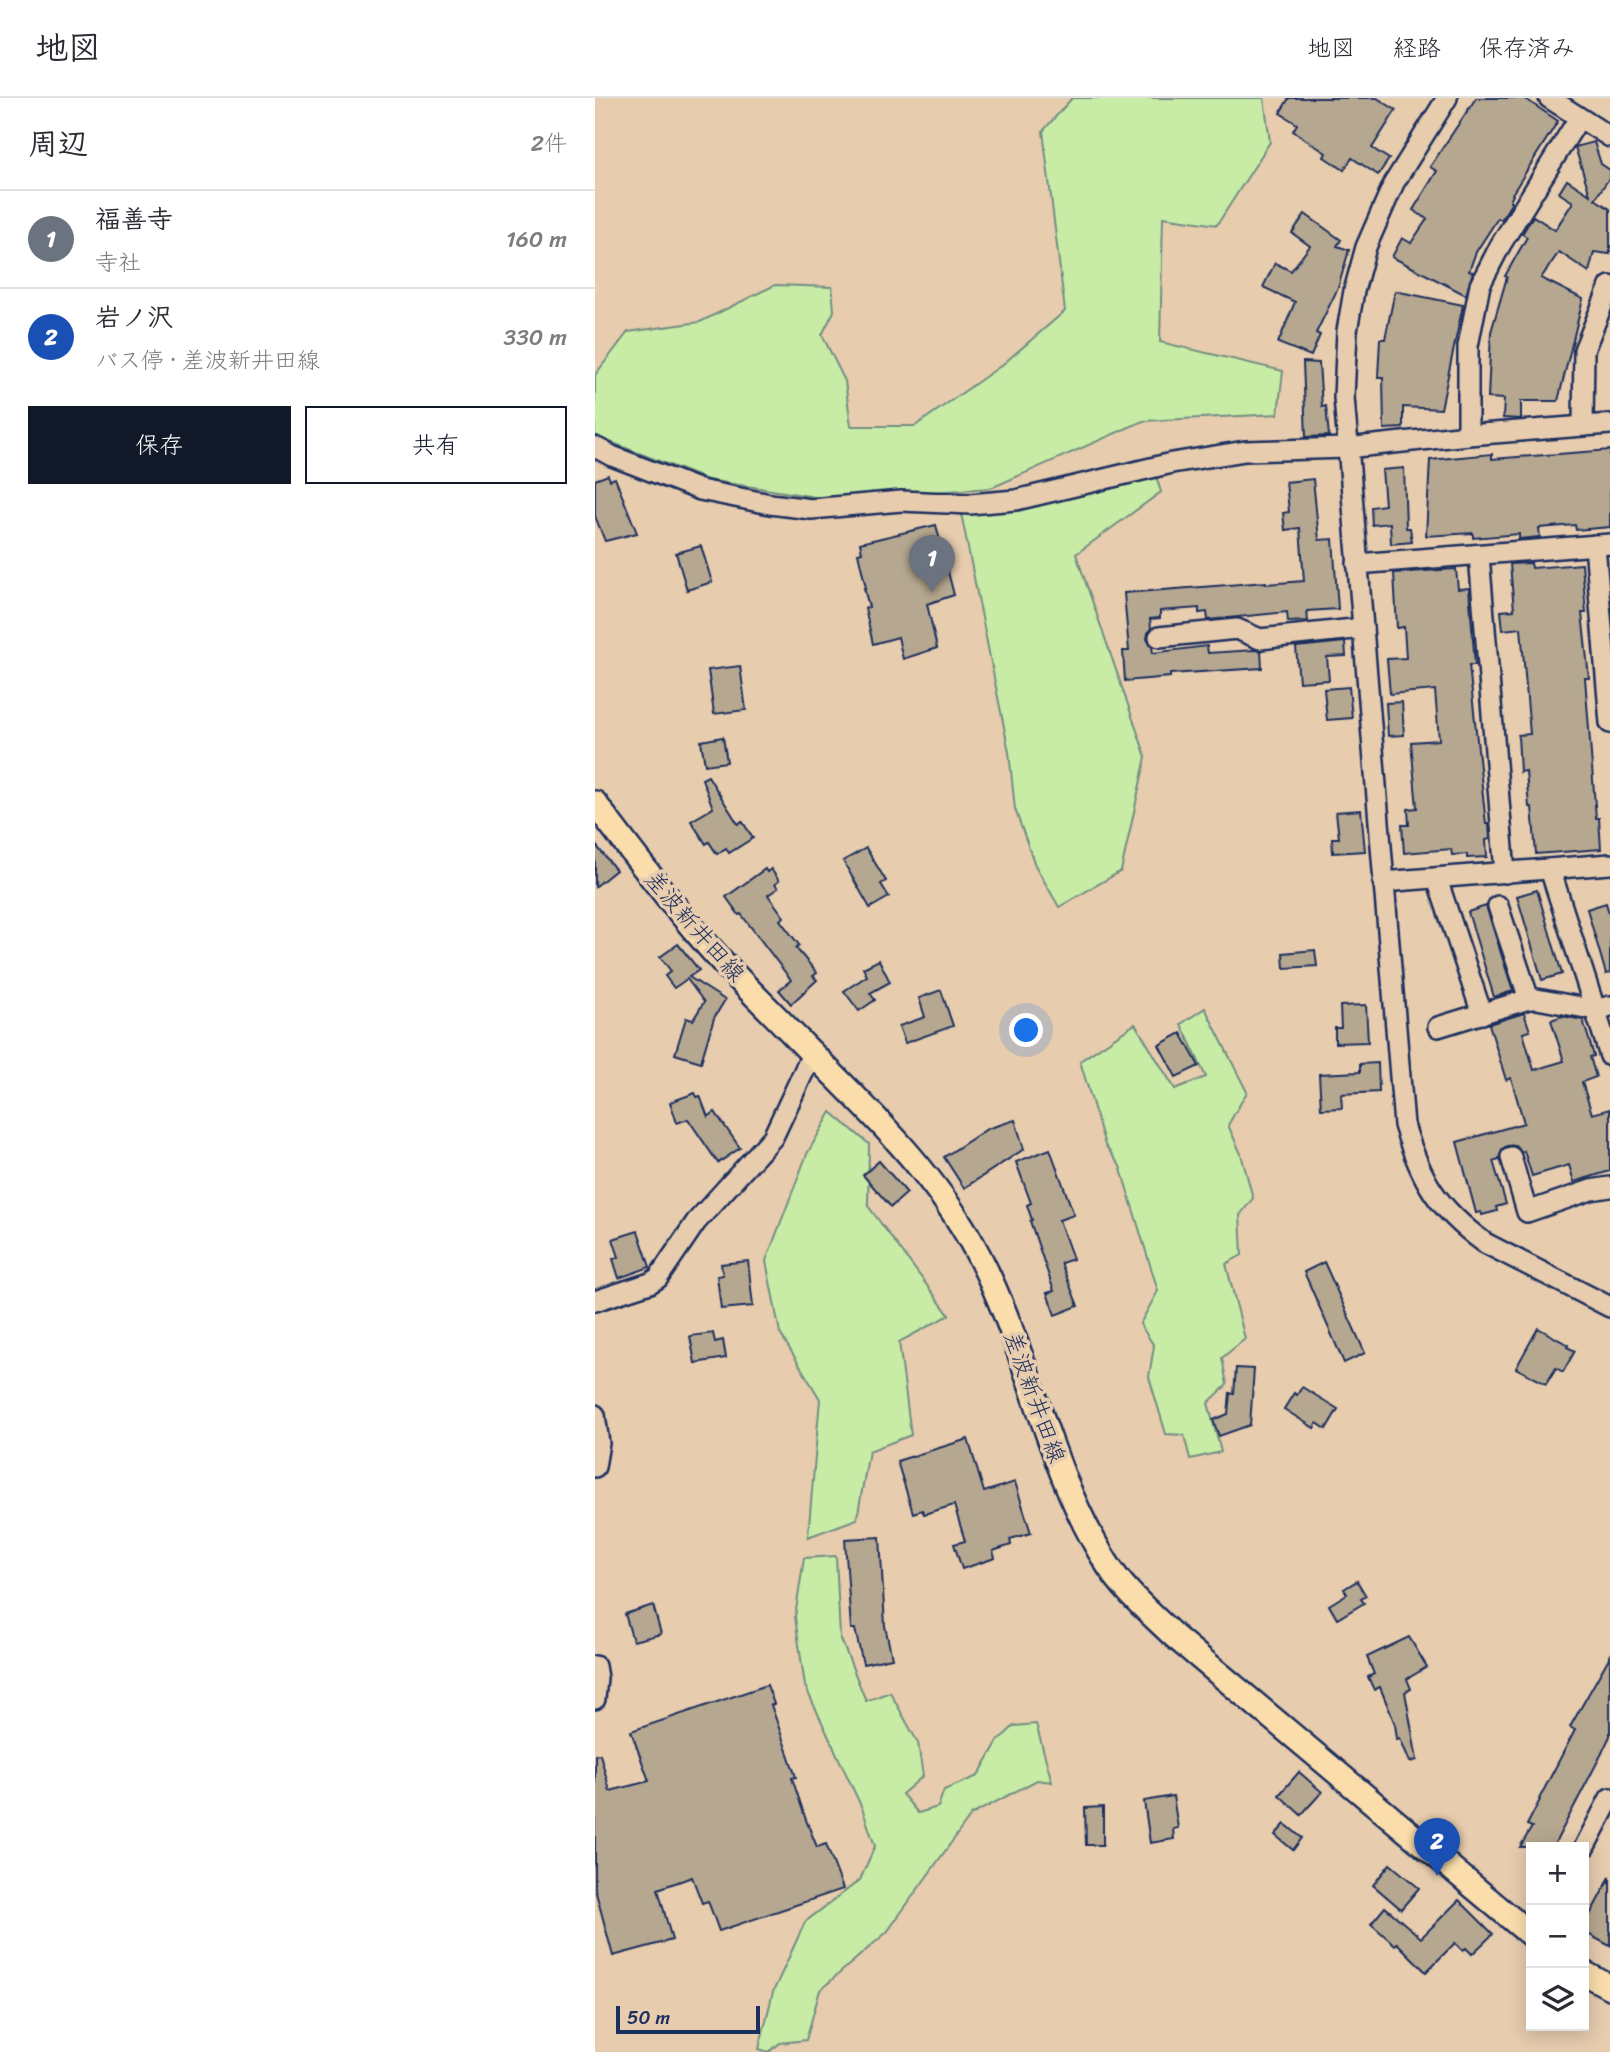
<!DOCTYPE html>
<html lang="ja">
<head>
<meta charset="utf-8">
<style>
	:root { --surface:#fff; --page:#f2f2f3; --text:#2b2b33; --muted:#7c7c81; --line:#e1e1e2; --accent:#111827 }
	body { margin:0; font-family:Sriracha,"Klee One",sans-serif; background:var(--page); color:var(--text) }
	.controls { position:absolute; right:21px; bottom:21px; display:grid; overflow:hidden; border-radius:0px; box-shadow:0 4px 18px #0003 }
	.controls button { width:63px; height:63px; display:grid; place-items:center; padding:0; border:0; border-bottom:2px solid var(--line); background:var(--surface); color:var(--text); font:35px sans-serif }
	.scale { position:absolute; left:21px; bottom:18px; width:144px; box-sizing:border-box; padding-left:7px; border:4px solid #1b2f5e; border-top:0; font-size:19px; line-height:24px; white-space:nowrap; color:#1b2f5e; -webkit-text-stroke:5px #e7ccae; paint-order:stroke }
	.you { position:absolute; left:432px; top:933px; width:24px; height:24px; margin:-18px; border:5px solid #fff; border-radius:50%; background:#1a73e8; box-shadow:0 0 0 10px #1a73e833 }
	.badge { display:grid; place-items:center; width:46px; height:46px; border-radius:50%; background:var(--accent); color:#fff; font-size:23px; font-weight:700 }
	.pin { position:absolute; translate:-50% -58px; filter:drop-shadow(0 2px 4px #0008) }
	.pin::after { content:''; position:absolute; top:37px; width:24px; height:21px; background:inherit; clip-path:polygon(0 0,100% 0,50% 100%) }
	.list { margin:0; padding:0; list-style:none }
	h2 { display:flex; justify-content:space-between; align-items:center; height:91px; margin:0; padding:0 28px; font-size:30px }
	h2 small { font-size:23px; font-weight:400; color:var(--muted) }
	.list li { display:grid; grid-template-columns:46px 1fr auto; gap:21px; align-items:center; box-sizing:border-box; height:98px; padding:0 28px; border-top:2px solid var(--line) }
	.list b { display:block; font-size:26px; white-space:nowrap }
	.list p { margin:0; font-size:23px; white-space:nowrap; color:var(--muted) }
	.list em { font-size:23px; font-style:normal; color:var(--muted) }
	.actions { display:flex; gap:14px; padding:21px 28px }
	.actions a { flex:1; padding:16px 0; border:2px solid var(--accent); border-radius:0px; text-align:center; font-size:24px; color:var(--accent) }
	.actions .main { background:var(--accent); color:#fff }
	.icon { flex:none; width:38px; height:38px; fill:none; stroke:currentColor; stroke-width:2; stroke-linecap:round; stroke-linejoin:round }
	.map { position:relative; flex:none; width:1015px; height:1954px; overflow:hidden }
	header { display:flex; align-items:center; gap:42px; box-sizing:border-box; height:98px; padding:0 35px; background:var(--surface); border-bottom:2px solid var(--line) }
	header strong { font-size:33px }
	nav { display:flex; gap:38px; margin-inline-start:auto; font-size:24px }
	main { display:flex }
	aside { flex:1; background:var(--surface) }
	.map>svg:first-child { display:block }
	.green { fill:#c8eca6; stroke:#728e82; stroke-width:2 }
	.building { fill:#b6a890; stroke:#1b2f5e; stroke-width:2 }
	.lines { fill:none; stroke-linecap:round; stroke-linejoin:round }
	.minor-casing { stroke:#1b2f5e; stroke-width:24 }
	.major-casing { stroke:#1b2f5e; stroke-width:28 }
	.minor { stroke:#e7ccae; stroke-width:19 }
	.major { stroke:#faddab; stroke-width:23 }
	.labels { text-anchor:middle; stroke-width:7; stroke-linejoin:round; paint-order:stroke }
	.street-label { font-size:23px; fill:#1b2f5e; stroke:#e7ccae }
</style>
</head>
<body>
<header>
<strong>地図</strong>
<nav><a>地図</a><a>経路</a><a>保存済み</a></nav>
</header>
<main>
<aside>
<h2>周辺<small>2件</small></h2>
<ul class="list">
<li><span class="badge" style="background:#6b7280">1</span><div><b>福善寺</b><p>寺社</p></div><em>160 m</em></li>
<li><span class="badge" style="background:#1a4fb4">2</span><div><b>岩ノ沢</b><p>バス停 · 差波新井田線</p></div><em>330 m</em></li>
</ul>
<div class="actions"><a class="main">保存</a><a>共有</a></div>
</aside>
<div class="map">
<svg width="1015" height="1954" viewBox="0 0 1015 1954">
	<rect width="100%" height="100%" fill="#e7ccae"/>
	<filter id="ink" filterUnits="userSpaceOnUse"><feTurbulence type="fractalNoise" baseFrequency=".0143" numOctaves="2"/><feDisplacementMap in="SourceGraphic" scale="14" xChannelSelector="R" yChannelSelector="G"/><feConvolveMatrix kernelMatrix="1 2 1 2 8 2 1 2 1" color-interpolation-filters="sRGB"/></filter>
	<g filter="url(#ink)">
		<g class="green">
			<path d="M477,0H669L675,44L622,127L568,119L565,244L688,273L683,316L548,323L396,390L233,401L113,382L0,338V277L33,234L105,224L180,187L237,189L239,213L227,237L250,283L256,328H320L407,267L470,213L448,33Z"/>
			<path d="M561,378L566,394L481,456L551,659L526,773L464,809L440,767L420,711L414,654L366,415L442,407Z"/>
			<path d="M610,910L652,994L633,1027L646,1056L658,1100L645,1117L647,1157L631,1166L650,1241L627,1260L632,1287L613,1305L626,1354L595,1361L589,1337L571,1336L554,1279L559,1248L545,1226L563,1193L525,1068L510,1047L485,963L540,926L580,991L611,979L586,926Z"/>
			<path d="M236,1014L274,1046L273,1108L354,1217L304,1244L316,1337L274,1353L262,1421L213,1439L225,1301L185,1235L171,1163L212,1056Z"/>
			<path d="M241,1458L245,1539L271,1603L295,1594L323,1645L328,1678L307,1696L323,1715L343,1709L349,1692L383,1678L403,1643L419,1628L441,1626L457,1684L442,1682L376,1717L292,1834L225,1892L211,1942L185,1945L174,1954L164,1951L178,1894L210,1824L265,1782L280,1748L267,1710L210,1588L200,1519L209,1460Z"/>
		</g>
		<g class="building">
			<path d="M694,0H782L801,12L777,50L794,61L783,77L757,60L749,72L729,59L731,55L698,33L702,26L685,15Z"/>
			<path d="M881,0H929L963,23L917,96L918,97L915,103L917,104L906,122L903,120L881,154L874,173L878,174L871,197L797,159L807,140L816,145L832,121L818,112L842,73L835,69Z"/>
			<path d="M999,44L1006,66L1015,72V79L1000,101L1015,111V156L999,154L994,174L964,154L946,180L988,201L963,303H926V321L908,320L909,301L893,300L896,234L912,179L910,178L932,139L927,136L938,118L960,132L978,104L964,95L972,82L995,97L980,49Z"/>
			<path d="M710,116L746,142L742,148L754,152L743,190L721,235L725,237L716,258L683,245L700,204L668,189L680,165L696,173L715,148L697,135Z"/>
			<path d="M800,193L868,207L846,311L808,309V330L789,331L788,279H783L785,241H790Z"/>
			<path d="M708,264L724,265L727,309L731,308L734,338L711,339Z"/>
			<path d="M1015,352V429L981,432L980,427L944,430L945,439L924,441V436L878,440V435L831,438L835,362L897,356V361Z"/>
			<path d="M809,370L811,430H815L817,444L796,446L795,425L777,427L776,409L790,407L787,372Z"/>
			<path d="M13,377L15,382L20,380L42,435L10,443L0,418V382Z"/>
			<path d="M718,381L724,442L738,441L743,511L712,513L713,523L693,524L692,514L613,522L612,514L604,515V510L565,513V520L555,521L556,530L553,535L552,541L557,549L558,555L612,548L613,555L660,552L666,553L667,570L575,576V579L530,583L528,553H534L529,495L671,484V486L709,483L705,430L690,432L688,415L694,414L691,384Z"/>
			<path d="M341,427L359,497L332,506L342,550L308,561L303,539L278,546L270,510L274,509L269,490H271L263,455L267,454L265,445Z"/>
			<path d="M106,448L117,484L92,492L81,455Z"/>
			<path d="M936,465L937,470L987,466L991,515H987L994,580H990L1001,720H1004L1006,751L941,756L937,709H934L931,673L925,674L923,637L935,636L926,530L908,532L906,513L919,512L915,466Z"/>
			<path d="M861,471L863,491L874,490L880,567H874L891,726H894L895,741L891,742L892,759L872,760V756L857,757L856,751L809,755L807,727H814L813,711L822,710L816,644L844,642L840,592L795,596L792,561L811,560L809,529L802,530L799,475Z"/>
			<path d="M750,544L751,558L732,559L734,582L704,584L701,549Z"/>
			<path d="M145,568L151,612L119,616L113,572Z"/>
			<path d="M754,589L757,620L732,622L729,591Z"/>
			<path d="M807,604L809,637L793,638L791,605Z"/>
			<path d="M128,639L132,664L110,667L106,643Z"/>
			<path d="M113,678L143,726L147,723L158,740L134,755L131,750L122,756L114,744L111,746L96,723L118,710L107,681Z"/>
			<path d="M766,712L770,753L738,755L737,740H744L741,714Z"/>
			<path d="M0,746L21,772L0,789Z"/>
			<path d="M271,750L291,783L286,786L294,799L275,810L248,763Z"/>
			<path d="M170,771L172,774L176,771L184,783L180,786L183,790L173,797L189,819L185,822L204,847L201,850L222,875L218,878L222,882L196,906L184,892L196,882L146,816L144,817L131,799Z"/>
			<path d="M942,792L967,876L947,882L922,798Z"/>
			<path d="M1011,805L1015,819V875L1011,876L992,811Z"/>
			<path d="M891,808L918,893L899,899L873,814Z"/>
			<path d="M83,846L104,872L94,879L130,902L119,920L106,964L80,956L91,920L98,922L109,904L92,881L79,890L70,878L76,873L65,859Z"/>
			<path d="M720,852L722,868L689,870L688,855Z"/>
			<path d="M284,862L295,884L275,895L280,902L264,913L249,893L272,878L268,870Z"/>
			<path d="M346,892L358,928L310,945L304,928L330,919L324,900Z"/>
			<path d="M771,907L773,944L740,945V930H746L745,908Z"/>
			<path d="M929,915L935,933L928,935L939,972L969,963L956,922L967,918L988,922L999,958L995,959L1001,979L987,984L997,1016L1015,1011V1073L979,1084L974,1067L937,1078L929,1053L927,1054L920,1047L912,1048L907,1051L904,1061L898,1063L911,1106L901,1109L902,1113L887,1117L886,1114L881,1115L862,1044L929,1025L916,980L911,982L894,926Z"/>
			<path d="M586,935L604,968L581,979L564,947Z"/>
			<path d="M783,965L784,994L746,996L747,1010L726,1011L724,976L765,974V966Z"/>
			<path d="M100,995L102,999L105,998L113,1019L120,1014L145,1050L123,1065L93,1021L82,1025L75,1004Z"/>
			<path d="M420,1022L429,1051L369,1090L349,1059L392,1031Z"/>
			<path d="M455,1051L479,1117L464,1122L478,1161L466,1165L483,1208L460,1217L452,1195L459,1193L435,1123L437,1122L432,1107L436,1105L421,1064Z"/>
			<path d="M284,1063L312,1095L296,1109L268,1077Z"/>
			<path d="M43,1133L55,1169L24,1180L18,1161L24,1159L18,1141Z"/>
			<path d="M153,1163L158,1208L126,1211L122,1178L128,1177L126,1166Z"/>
			<path d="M729,1164L770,1255L749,1265L709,1174Z"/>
			<path d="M943,1230L973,1247L972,1249L980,1253L968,1274L961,1270L951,1286L921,1270Z"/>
			<path d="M118,1235L120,1244L128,1242L131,1260L100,1265L95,1238Z"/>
			<path d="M641,1270L659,1271L655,1327L624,1338L618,1322L633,1316L635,1295L639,1296Z"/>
			<path d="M707,1289L743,1311L731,1331L722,1325L719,1330L689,1311L699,1295L702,1297Z"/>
			<path d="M373,1341L389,1394L420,1384L436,1435L415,1441L416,1447L398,1453L400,1460L367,1471L359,1446L370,1443L359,1407L329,1416L327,1412L318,1415L302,1363Z"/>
			<path d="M285,1439L290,1528L297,1560L268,1566L260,1531H256L250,1441Z"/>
			<path d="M762,1483L771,1498L766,1501L769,1505L742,1521L734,1507L752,1496L749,1491Z"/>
			<path d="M58,1507L66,1536L38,1543L30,1516Z"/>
			<path d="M814,1539L832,1569L812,1581L816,1591L810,1594L822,1662L815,1664L805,1640L802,1641L800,1626L785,1589L779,1592L773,1579L779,1576L772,1559Z"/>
			<path d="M1015,1558V1638L1006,1657L958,1749H925L937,1729L932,1727L945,1702L944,1701L980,1632L975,1629Z"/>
			<path d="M172,1587L179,1606L176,1607L201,1679L197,1680L211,1722L222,1749L231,1746L248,1791L124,1833L113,1803L107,1805L97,1779L63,1791L77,1842L18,1858L0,1791V1657L5,1656L15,1693L54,1683L36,1633Z"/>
			<path d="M704,1674L727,1694L706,1717L684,1697Z"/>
			<path d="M578,1698L583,1730L578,1731L579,1741L555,1745L549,1703Z"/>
			<path d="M508,1709V1747H491L490,1710Z"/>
			<path d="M690,1726L707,1740L698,1752L680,1737Z"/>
			<path d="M795,1766L824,1790L806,1811L778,1787Z"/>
			<path d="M1015,1779V1848L989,1834V1828Z"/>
			<path d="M864,1802L898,1836L877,1856L871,1850L868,1853L860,1845L831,1874L802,1845L800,1847L776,1826L790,1809L826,1840Z"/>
		</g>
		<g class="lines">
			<g class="minor-casing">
				<g id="minor">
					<path d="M852,0L799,85L771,149L759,193L752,233L749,299L809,1027C826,1082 842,1110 890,1145L1015,1209"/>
					<path d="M954,0L1015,39"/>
					<path d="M988,328L989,252L1015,188"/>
					<path d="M873,337V248L885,187L906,146L984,20"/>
					<path d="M0,349L17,358L105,392L175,406L216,411L306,403L375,406L421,402L577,365L650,353L752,350L873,337L1015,326"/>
					<path d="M1000,447L1015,625"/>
					<path d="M884,457L910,775"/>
					<path d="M762,466L1015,446"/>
					<path d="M564,539L642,531L665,541L768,530"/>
					<path d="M955,771L1015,958"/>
					<path d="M842,781L887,916"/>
					<path d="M788,784L1015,766"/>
					<path d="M903,808L934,901"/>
					<path d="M843,929L934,901H942L1001,912L1015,908"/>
					<path d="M916,1059L932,1114L996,1092L1015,1089"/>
					<path d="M0,1203L55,1185L63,1180L101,1124L178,1039L217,956"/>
					<path d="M0,1317L4,1345L0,1369"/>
					<path d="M0,1568L2,1580L0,1601"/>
					<path d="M989,1750L1015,1700"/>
				</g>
			</g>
			<g class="major-casing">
				<g id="major">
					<path d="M0,705C35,752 70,798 108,842C134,873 164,901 192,930C255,995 323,1055 370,1133C432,1236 447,1362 511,1464C528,1492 555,1515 579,1538L936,1837"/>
					<path d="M989,1875L1015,1889"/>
				</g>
			</g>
			<use href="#minor" class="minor"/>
			<use href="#major" class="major"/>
		</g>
	</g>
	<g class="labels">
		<g class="street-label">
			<text transform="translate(100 828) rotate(49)" y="8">差波新井田線</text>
			<text transform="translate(440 1299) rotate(70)" y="8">差波新井田線</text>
		</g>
	</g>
</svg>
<div class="controls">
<button>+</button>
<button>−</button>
<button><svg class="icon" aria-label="layers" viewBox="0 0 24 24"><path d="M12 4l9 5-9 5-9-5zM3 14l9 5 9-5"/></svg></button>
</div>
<div class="scale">50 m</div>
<div class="you"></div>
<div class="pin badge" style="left:337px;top:495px;background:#6b7280">1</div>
<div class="pin badge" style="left:842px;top:1778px;background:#1a4fb4">2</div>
</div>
</main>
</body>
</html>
